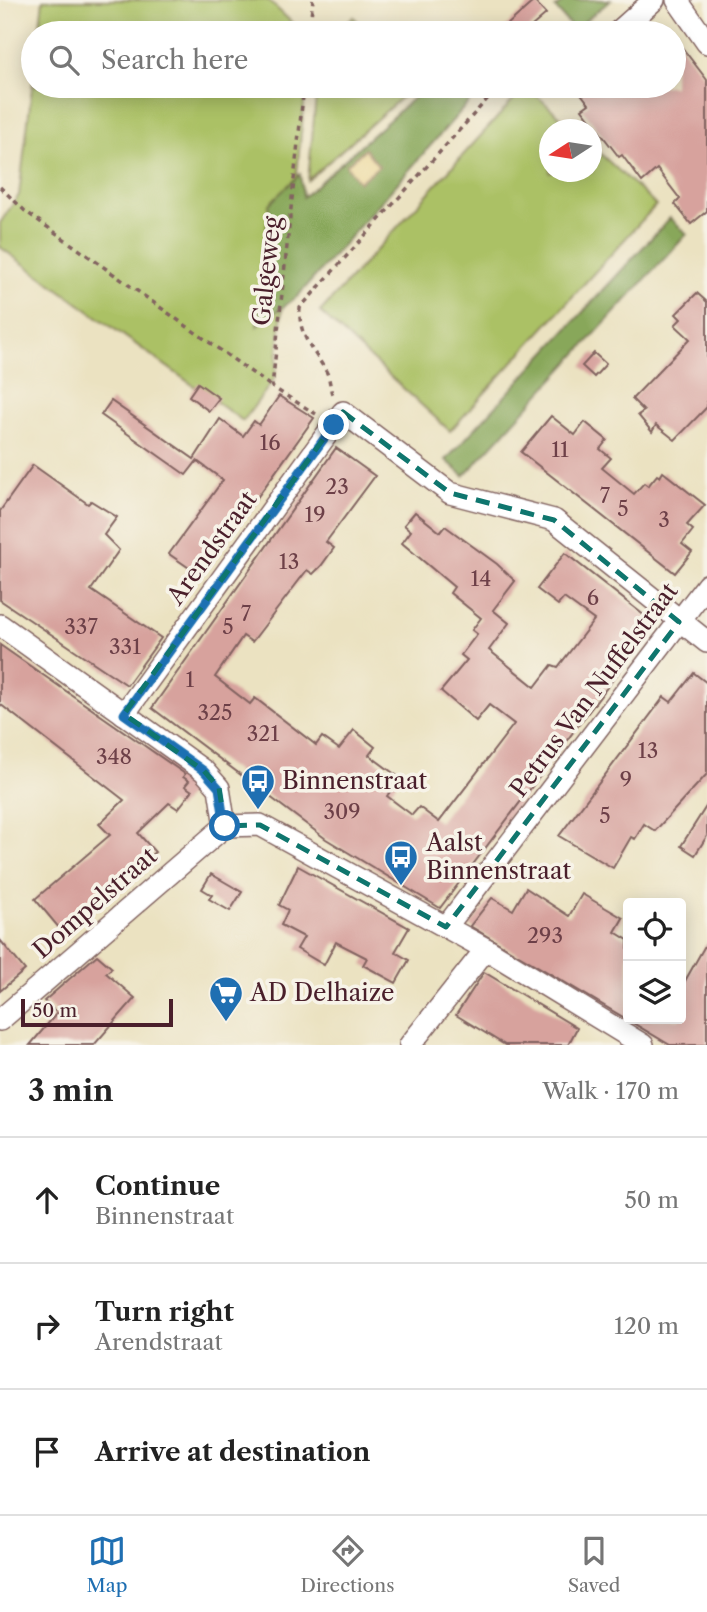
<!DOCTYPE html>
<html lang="en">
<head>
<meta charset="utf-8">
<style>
	:root { --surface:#fff; --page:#f6f6f6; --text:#222; --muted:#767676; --line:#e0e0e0; --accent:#1f6fb2 }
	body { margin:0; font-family:"Libre Caslon Text",serif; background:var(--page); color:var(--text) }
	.controls { position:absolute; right:21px; bottom:21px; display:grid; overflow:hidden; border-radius:7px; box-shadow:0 4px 18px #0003 }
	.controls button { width:63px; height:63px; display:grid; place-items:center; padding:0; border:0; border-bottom:2px solid var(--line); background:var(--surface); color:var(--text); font:35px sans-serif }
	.compass { position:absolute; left:539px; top:119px; width:63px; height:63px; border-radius:50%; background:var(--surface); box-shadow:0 4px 18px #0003; rotate:258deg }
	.scale { position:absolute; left:21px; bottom:18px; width:152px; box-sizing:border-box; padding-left:7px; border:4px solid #4a1f2b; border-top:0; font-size:19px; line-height:24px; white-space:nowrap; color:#4a1f2b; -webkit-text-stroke:5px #f7f3e8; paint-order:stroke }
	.stop { position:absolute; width:21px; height:21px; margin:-16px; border:5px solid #1f6fb2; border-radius:50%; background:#fff }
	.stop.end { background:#1f6fb2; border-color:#fff; box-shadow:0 2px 7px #0008 }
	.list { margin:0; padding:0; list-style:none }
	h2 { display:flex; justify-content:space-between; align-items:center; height:91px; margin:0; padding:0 28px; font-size:30px }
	h2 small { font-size:23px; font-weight:400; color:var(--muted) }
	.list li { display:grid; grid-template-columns:46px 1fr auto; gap:21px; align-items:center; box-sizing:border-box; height:126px; padding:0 28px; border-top:2px solid var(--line) }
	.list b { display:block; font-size:26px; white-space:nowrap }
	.list p { margin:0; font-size:23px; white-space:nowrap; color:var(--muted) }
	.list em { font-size:23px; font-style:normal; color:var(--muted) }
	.icon { flex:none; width:38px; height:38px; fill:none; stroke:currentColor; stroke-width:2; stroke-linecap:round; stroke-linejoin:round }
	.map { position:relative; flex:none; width:707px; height:1045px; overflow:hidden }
	.search { position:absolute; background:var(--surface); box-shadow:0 4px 18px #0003; left:21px; right:21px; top:21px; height:77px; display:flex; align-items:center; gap:18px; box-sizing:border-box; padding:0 24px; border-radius:38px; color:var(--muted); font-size:26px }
	.sheet { height:469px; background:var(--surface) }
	nav { display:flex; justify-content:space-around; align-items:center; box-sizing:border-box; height:98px; border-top:2px solid var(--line); background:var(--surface); font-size:19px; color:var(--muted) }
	nav a { display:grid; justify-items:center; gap:4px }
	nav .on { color:var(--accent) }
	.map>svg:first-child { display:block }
	.green { fill:#abc165; stroke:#7a7048; stroke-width:2 }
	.forest { fill:#88a75a; stroke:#696342; stroke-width:2 }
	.sand { fill:#eeda9e; stroke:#9c7c64; stroke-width:2 }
	.building { fill:#d7a29d }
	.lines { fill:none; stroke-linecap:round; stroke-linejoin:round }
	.minor-casing { stroke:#826360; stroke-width:24 }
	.path { stroke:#826360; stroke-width:3.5; stroke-dasharray:5 5; stroke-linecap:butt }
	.minor { stroke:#fff; stroke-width:21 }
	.route { stroke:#1f6fb2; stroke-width:9 }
	.marked { fill:none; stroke:#0f766e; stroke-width:5; stroke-dasharray:14 9; stroke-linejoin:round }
	.labels { text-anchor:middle; stroke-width:7; stroke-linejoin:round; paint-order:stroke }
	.number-label { font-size:21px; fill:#6d4048 }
	.street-label { font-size:24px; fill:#4a1f2b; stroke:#f7f3e8 }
	.poi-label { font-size:24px; fill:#4a1f2b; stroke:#f7f3e8; text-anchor:start }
</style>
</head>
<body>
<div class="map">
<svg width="707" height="1045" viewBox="0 0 707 1045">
	<rect width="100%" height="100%" fill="#f7f3e8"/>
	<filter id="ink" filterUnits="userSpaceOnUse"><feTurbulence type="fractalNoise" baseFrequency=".0143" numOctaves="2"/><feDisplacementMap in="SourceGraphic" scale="14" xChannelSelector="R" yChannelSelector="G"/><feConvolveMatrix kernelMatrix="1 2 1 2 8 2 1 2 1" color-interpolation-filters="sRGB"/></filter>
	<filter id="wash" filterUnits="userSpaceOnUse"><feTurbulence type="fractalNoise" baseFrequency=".00686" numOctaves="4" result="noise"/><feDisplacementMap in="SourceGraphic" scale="28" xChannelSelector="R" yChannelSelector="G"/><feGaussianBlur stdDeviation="1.57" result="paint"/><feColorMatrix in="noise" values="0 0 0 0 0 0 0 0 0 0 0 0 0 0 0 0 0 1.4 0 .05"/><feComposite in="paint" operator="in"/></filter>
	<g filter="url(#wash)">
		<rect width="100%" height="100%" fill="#ebe2c1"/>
		<g class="green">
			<path d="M43,0H268L303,33H39Z"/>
			<path d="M354,17L367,33H333Z"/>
			<path d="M33,80V86H306L275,378L243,421L0,247V223L19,195Z"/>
			<path d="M317,86L412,88L308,180Z"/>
			<path d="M526,86L574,129L550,130V172H592V146L656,205L450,431L320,312Z"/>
		</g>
		<g class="forest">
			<path d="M567,0H611L574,30L555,8Z"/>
			<path d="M427,86H464L475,95L298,296L257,326L269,204L300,174L303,197Z"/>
			<path d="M670,218L687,234L464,476L446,460Z"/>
		</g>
		<path class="sand" d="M365,149L379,166L359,182L346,165Z"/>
		<g id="blocks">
			<g class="building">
				<path d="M534,1L546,14L524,33H498Z"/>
				<path d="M674,37L707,80V211L691,224L675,204L680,199L657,169L642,182L622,155L619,157L582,109L589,104L575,86H674Z"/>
				<path d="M697,293L707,302V407L675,440L656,425L652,432L638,415L644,411L632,399L690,339L675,325L681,319L676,314Z"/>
				<path d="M594,353L606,364L594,377L582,366Z"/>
				<path d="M198,383L219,398L209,411L189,396Z"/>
				<path d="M279,396L314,418L201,576L169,554L223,480L197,461L186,475L101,415L111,401L194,459L220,419L243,436L254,421L259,425Z"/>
				<path d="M551,416L575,435L585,422L607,440L600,449L611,458L602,468L634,494L644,483L648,486L657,475L660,477L663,472L705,505L687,525L693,530L682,544L692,552L675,573L521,452Z"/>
				<path d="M336,448L375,476L326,542L334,548L321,566L313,574L307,570L252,642L243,636L215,677L250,704L255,698L316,745L322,737L339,749L354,730L375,747L369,755L400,778L387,796L412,815L419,807L439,822L514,724L489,705L476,721L441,691L467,660L461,655L477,634L472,630L481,618L450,593L454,587L402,543L411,531L404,525L415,512L440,532L445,526L497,564L515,581L493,610L509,623L489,650L535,687L552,665L558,667L594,620L564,598L558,605L537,589L565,553L655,624L440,908L326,839L152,708Z"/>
				<path d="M33,465L88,504L91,501L117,517L104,535L119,550L91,590L161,638L127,685L0,600V511Z"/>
				<path d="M0,645L185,774L183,777L189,781L185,786L192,791L178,809L169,803L138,833L155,852L120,877L125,883L65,935L35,899L110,835L99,824L124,800L0,704Z"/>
				<path d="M694,673L707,683V774L655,831L644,824L635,839L631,837L613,868L559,836L664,697L671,702Z"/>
				<path d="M707,805V836L695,855L681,846Z"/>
				<path d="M298,866L409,928L395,952L409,960L396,983L363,965L367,958L336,942L324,965L297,949L304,937L281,925L288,910L279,905Z"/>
				<path d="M211,874L242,892L230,911L209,899L212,895L202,889Z"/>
				<path d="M526,888L569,916L582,894L623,918L615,932L628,940V1019H681V988L707,942V1045H670L470,926L492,898L513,910Z"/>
				<path d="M0,940L25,970L0,991Z"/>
				<path d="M97,955L112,968L106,973L135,998L94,1045H30L57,1013L44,1001Z"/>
				<path d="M484,972L577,1028L568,1045H505L456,1015Z"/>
			</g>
		</g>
	</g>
	<g filter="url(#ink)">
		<use href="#blocks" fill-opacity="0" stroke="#826360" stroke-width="2"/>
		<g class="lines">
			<g class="minor-casing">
				<g id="minor">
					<path d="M677,0L707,43"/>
					<path d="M617,33L654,0"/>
					<path d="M0,625L204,771L219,788L225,826"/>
					<path d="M124,714L343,412L450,493L554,520L707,642"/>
					<path d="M225,826L260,825L486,949L643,1045"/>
					<path d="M446,927L707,585"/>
					<path d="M0,1020L225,826"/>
					<path d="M410,1045L486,949"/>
				</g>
			</g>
			<g class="path">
				<path d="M309,33L313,0"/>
				<path d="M304,86L272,387L316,414"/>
				<path d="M0,187L25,211L272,387"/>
				<path d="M332,394C330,388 330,379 327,373C314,349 298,337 300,308L499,86"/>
			</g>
			<use href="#minor" class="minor"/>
		</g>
	</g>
	<g class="lines" filter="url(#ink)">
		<path class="route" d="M225,826L219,788L204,771L124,714L334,425"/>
	</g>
	<path class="marked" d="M343,412L450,493L554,520L679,622L446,927L260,825L225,826L219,788L204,771L124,714Z"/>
	<defs>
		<g id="bus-pin" transform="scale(1.75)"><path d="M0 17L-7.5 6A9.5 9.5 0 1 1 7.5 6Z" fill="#1f6fb2" stroke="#f7f3e8"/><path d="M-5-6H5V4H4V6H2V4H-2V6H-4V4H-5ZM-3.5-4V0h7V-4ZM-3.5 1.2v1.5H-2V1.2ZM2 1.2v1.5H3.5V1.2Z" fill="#fff"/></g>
		<g id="supermarket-pin" transform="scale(1.75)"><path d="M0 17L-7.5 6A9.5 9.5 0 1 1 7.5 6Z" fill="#1f6fb2" stroke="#f7f3e8"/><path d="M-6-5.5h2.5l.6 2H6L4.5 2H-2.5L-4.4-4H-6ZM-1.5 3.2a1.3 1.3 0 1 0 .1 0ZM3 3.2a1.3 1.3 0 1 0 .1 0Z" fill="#fff"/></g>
	</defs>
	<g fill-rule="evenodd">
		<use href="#bus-pin" x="258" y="781"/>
		<use href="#bus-pin" x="401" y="857"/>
		<use href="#supermarket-pin" x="226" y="993"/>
	</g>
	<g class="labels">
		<g class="number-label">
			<text x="270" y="450">16</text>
			<text x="560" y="457">11</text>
			<text x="337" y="494">23</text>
			<text x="605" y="503">7</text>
			<text x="623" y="516">5</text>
			<text x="315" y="522">19</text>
			<text x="664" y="527">3</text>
			<text x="289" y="569">13</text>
			<text x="481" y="586">14</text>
			<text x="593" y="605">6</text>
			<text x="246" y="621">7</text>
			<text x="81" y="634">337</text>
			<text x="228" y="634">5</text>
			<text x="125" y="654">331</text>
			<text x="190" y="687">1</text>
			<text x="215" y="720">325</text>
			<text x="263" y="741">321</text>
			<text x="648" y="758">13</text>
			<text x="114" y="764">348</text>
			<text x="626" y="787">9</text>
			<text x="342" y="819">309</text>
			<text x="605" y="823">5</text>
			<text x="545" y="943">293</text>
		</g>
		<g class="street-label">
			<text transform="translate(267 271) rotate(-84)" y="8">Galgeweg</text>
			<text transform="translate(212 548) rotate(-54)" y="8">Arendstraat</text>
			<text transform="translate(594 690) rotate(-53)" y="8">Petrus Van Nuffelstraat</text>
			<text transform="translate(95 903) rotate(-41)" y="8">Dompelstraat</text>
		</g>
		<g class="poi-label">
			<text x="282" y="789">Binnenstraat</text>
			<text x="426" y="851">Aalst<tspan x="426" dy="28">Binnenstraat</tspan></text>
			<text x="250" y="1001">AD Delhaize</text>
		</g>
	</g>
</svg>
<div class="controls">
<button><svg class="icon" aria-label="locate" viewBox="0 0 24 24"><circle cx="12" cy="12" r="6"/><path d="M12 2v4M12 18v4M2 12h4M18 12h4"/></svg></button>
<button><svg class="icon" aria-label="layers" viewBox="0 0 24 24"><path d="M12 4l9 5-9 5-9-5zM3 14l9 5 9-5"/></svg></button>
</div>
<svg class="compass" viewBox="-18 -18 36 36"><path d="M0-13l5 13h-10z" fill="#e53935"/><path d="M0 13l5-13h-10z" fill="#767676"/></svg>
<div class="scale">50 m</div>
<div class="stop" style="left:225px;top:826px"></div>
<div class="stop end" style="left:334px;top:425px"></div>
<div class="search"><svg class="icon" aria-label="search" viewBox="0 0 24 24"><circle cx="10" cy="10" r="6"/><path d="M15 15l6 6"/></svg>Search here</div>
</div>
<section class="sheet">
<h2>3 min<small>Walk · 170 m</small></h2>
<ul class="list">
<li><svg class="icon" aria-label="ahead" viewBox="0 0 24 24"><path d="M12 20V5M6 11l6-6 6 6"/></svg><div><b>Continue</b><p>Binnenstraat</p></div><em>50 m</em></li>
<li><svg class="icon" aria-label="right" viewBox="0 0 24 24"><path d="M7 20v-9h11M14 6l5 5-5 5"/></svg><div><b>Turn right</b><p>Arendstraat</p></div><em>120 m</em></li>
<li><svg class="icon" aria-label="arrive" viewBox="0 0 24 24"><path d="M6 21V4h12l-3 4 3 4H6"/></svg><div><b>Arrive at destination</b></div></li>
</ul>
</section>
<nav>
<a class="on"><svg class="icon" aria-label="map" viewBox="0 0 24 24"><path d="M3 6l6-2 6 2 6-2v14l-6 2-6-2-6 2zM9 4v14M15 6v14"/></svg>Map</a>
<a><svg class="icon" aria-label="directions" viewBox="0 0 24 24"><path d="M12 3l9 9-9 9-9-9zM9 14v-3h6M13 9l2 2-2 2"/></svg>Directions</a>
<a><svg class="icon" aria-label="saved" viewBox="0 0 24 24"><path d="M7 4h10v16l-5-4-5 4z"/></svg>Saved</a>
</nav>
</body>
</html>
